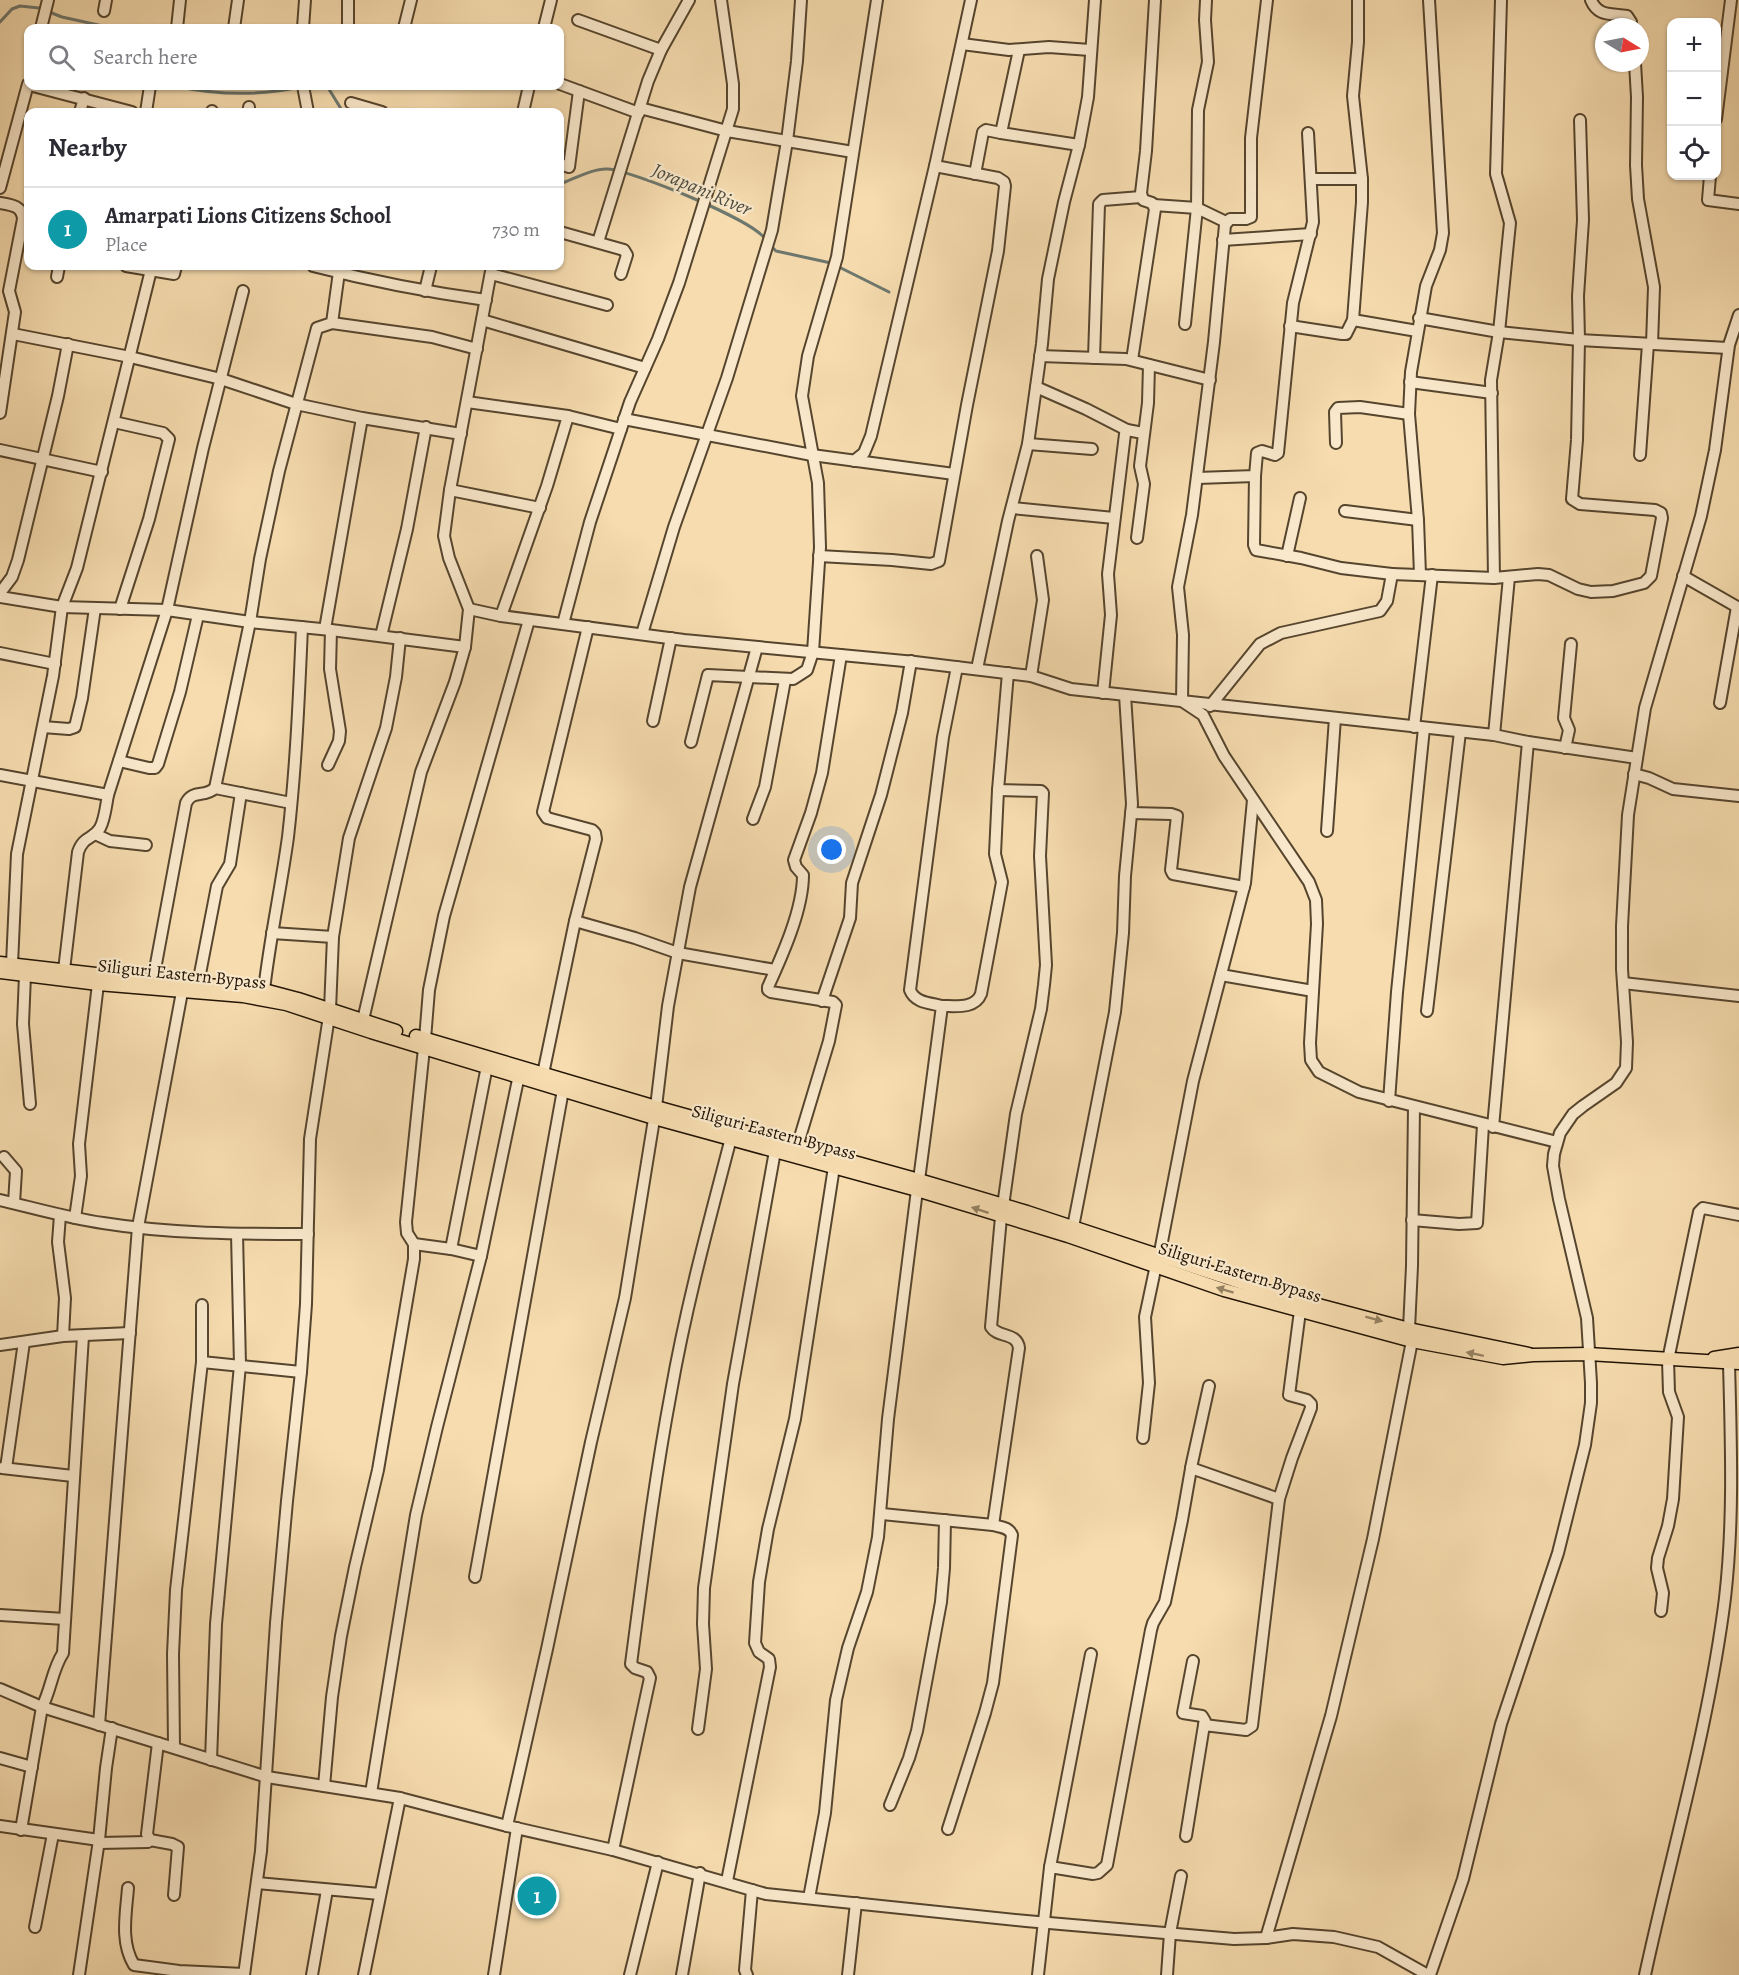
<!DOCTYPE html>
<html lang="en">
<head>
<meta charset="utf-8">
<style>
	:root { --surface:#fff; --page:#f7f7f7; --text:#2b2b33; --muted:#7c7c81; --line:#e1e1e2; --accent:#1a73e8 }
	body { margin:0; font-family:Alegreya,serif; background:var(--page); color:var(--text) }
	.controls { position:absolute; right:18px; top:18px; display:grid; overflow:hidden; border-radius:12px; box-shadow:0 2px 4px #0004 }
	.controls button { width:54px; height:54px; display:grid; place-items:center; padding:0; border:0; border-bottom:2px solid var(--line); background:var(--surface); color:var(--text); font:30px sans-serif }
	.compass { position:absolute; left:1595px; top:18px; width:54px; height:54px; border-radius:50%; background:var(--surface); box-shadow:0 2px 4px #0004; rotate:100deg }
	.you { position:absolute; left:832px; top:850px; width:21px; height:21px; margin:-15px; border:4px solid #fff; border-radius:50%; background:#1a73e8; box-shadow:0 0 0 9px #1a73e833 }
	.badge { display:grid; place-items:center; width:39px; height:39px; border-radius:50%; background:var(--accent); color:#fff; font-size:20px; font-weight:700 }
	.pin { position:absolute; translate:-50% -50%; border:3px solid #fff; box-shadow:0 2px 6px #0006 }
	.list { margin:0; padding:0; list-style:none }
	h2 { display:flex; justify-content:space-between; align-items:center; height:78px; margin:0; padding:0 24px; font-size:26px }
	h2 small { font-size:20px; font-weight:400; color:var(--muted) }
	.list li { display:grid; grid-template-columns:39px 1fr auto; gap:18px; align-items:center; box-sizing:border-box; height:84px; padding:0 24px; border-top:2px solid var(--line) }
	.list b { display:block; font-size:22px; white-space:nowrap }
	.list p { margin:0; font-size:20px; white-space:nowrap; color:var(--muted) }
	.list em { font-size:20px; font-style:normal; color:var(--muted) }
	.icon { flex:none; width:33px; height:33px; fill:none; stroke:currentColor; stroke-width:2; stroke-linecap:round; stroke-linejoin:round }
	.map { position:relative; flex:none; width:1739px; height:1975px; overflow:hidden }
	.search { position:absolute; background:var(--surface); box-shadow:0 2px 4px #0004; left:24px; top:24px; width:540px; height:66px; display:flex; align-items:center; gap:15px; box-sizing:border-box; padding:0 21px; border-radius:12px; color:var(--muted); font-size:22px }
	.panel { position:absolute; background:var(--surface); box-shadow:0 2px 4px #0004; left:24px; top:108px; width:540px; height:162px; border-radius:12px }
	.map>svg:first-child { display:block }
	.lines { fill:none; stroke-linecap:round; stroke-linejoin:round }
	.stream { stroke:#6d776e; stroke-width:3 }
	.minor-casing { stroke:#56452e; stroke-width:14 }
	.major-casing { stroke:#211303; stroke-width:15 }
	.minor { stroke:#f9e8cb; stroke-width:10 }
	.major { stroke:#f6dcaf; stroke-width:12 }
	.oneway { fill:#968262 }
	.labels { text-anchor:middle; stroke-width:4.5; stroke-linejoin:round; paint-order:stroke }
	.street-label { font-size:18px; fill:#211303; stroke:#f9e8cb }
	.water-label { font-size:20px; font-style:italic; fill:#4d4d41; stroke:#f9e8cb }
</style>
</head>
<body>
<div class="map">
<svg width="1739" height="1975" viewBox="0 0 1739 1975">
	<rect width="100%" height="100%" fill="#f6dcaf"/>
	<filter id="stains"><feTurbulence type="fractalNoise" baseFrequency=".00333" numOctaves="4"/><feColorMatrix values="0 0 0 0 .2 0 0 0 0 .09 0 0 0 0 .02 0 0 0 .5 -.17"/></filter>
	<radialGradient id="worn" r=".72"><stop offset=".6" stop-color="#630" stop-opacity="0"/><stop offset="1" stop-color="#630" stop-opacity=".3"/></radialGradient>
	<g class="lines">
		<g class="stream">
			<path d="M0,22L12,9L20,6L39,8L62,17L112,28"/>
			<path d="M175,86C216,95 259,96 300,87"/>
			<path d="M327,86L343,112"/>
			<path d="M560,184C574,179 593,168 608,169C633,171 754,220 766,240"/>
			<path d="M770,245L776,251L831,263"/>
			<path d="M837,266L889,292"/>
		</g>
		<g class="minor-casing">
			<g id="minor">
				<path d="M348,0V28"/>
				<path d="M1267,0L1251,138V217L1246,219H1230L1225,225L1214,342L1192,515L1178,587L1183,635L1182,701L1203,715L1224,756L1309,882L1316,900L1317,924L1310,1043L1311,1060L1319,1072L1359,1092L1557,1142"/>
				<path d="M1591,0C1598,17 1611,13 1627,16L1631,22V27"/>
				<path d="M104,11L106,0"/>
				<path d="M578,20L661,50"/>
				<path d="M41,28L48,0"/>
				<path d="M177,28L180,0"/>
				<path d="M234,28L238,0"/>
				<path d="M303,28L305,0"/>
				<path d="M404,28L411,0"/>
				<path d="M544,28L551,0"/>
				<path d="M962,44L1009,50L1049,47L1090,50"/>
				<path d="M1019,50L1001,133L1079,145"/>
				<path d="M1635,63L1637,97L1636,165L1638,199L1654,287L1652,344"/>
				<path d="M560,84L639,113"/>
				<path d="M33,86L132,112"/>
				<path d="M303,86L308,112"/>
				<path d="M351,103L382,112"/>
				<path d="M640,108L727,131L853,152"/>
				<path d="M80,112L84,98"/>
				<path d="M146,112L150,86"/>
				<path d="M212,112V111"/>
				<path d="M249,112V107"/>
				<path d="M523,112L529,86"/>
				<path d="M1716,119L1731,0"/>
				<path d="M560,164L569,167L579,91"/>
				<path d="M975,174L983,132L986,130L1001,133"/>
				<path d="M1710,176L1708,200L1739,204"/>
				<path d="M1311,179H1362"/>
				<path d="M0,188L28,84"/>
				<path d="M0,203C12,205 22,206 23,219L9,291L15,312L0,413"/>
				<path d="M1154,205L1197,208L1226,222"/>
				<path d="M560,232L624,250L627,255L621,274"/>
				<path d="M1223,240L1311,234"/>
				<path d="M598,242L648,81L661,50L689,0"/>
				<path d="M126,266L174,274L176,266"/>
				<path d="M313,266C371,281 427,292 486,300"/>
				<path d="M491,274L607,305"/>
				<path d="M57,277L59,266"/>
				<path d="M425,291L431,266"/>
				<path d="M1419,318L1499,332L1579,340L1728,348"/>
				<path d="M482,320L645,368"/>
				<path d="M1353,320L1417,331"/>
				<path d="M332,323L432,337L477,349"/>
				<path d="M1185,324L1197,208L1198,110L1208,62L1205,20L1206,0"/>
				<path d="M1290,326L1342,334H1346L1353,320L1362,202V179L1353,96L1358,42V0"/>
				<path d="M13,334L130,357L221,379L296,404L362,418"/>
				<path d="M1040,356L1126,359L1210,380"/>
				<path d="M1094,358L1099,204L1103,200L1141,197"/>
				<path d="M1132,360L1155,209L1152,203L1143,200L1141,193L1146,151L1155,0"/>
				<path d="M1410,382L1492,393"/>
				<path d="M1036,387L1086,409L1127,430"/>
				<path d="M467,402L568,416L621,429"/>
				<path d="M624,419L812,455L954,474"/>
				<path d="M114,422L163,433L169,439L149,519L120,609"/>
				<path d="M1336,443L1335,412L1338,408L1360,407L1409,414"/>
				<path d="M1028,444L1092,449"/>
				<path d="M0,450L102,472"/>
				<path d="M1640,455L1648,344"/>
				<path d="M854,461L864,453L871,436L935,166L971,0"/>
				<path d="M1255,476L1254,545L1256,550L1301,558L1341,568L1392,574"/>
				<path d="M1197,478L1255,476L1257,453L1262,451L1275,455L1278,453L1293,303L1313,222L1308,133"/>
				<path d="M450,490L540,508"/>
				<path d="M1012,508L1114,518"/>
				<path d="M1345,511L1418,520"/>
				<path d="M1137,538L1144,484L1140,466L1148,403L1149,365"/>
				<path d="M819,556L892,560L931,564L939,561L967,405L998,251L1005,186L1004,182L998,178L935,166"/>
				<path d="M1287,556L1300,498"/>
				<path d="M1420,575L1418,520L1409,414L1411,372L1426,286L1440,250L1443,233L1429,0"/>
				<path d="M1683,576L1739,608"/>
				<path d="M1494,578L1491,380L1499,332L1510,223L1496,174L1501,0"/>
				<path d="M0,593L12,577L18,560L58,396L68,344"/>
				<path d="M0,597L62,607L167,610L250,622L331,630L465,647"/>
				<path d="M469,609L501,616L684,640L915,662L1031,676L1071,689L1494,735L1528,742L1637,758"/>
				<path d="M501,616L547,486L568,416"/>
				<path d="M563,624L590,522L630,402L658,339L679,283L733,109V84L721,0"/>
				<path d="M325,629L362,418L461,434"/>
				<path d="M642,634L674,527L727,378L772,230L787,141L797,61L801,0"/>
				<path d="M381,636L407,529L426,427"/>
				<path d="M0,653L55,664"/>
				<path d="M977,669L1008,521L1028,444L1042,344L1048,279L1064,202L1079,145L1088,97L1095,0"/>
				<path d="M1031,676L1043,600L1037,556"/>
				<path d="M1103,693L1111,615L1108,574L1125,434L1127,430L1143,433"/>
				<path d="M1720,703L1737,607"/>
				<path d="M1210,706L1260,644L1281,633L1380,611L1387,601L1392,574L1494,578L1538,574L1549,575L1578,589L1591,592L1613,591L1644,583L1651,576L1662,518L1661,513L1655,510L1580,504L1572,499L1577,440L1579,340L1578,296L1583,220L1580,120"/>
				<path d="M653,721L671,638"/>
				<path d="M43,727L69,729L75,727L82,698L95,608"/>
				<path d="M1414,727L1432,575"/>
				<path d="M1494,735L1509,577"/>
				<path d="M691,742L708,675L793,679L807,670L813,652L820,547L818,483L802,396L808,356L837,257L877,0"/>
				<path d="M1565,748L1569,730L1564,718L1571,644"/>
				<path d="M119,761L149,768H155L158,764L180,692L198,615"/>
				<path d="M328,765L339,741L340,731L330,669L331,630"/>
				<path d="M1634,774L1649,778L1673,789L1739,796"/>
				<path d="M0,775L108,795"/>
				<path d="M215,788L250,622L260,559L279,471L317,328L332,323L339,272"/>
				<path d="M1131,813L1171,814L1177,816L1171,870L1173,874L1244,887"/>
				<path d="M753,819L765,787L785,680"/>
				<path d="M1327,831L1335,718"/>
				<path d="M95,834L110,841L146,845"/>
				<path d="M575,921L635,938L678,953L775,970"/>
				<path d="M272,933L333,937"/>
				<path d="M12,964L17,854L53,676L62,607L77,568L151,270"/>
				<path d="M64,970L78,852C84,835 93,840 100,828C105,819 106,805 108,795L167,610L203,448L243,291"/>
				<path d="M25,975L23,1024L30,1104"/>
				<path d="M1221,975L1313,991"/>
				<path d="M153,980L186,803C193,789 205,798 215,788L291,803"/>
				<path d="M1623,983L1739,996"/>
				<path d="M198,984L217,886L230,864L241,793"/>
				<path d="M264,990C270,938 281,888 288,837C296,767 299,697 302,627"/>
				<path d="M822,1001L850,918L852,883L881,795L902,713L911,661"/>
				<path d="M942,1006C956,1006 975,1009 981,994L1002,882L995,854L998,790"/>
				<path d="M1427,1011L1460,732"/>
				<path d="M363,1020L421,772L455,682L465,647L469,609L449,558L444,536L450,490L492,266"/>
				<path d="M425,1039L429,990L444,916L529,620"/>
				<path d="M543,1074L575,921L596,839L595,833L592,830L547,818L543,812L588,627"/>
				<path d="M1389,1101L1397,992L1424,728"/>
				<path d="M1493,1127L1528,742"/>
				<path d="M797,1147L829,1041L836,1005L833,1002L771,992L768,990V987C782,956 803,910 803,875L796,867L794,860L811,813L822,773L841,655"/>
				<path d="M4,1157L16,1171L14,1203"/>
				<path d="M919,1180L942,1006C930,1003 915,1003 910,990L943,737L957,667"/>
				<path d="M0,1200C34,1208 68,1218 103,1223C171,1234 240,1234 308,1234"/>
				<path d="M1003,1206L1016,1114L1041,1009L1044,985L1046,965L1040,856L1043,793L1041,791L998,790L1008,673"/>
				<path d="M60,1215L58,1242L65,1298L63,1336"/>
				<path d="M75,1218L81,1176L79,1144L98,984"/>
				<path d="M1412,1220L1459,1224L1477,1223L1483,1125"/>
				<path d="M1073,1227L1115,1012L1123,933L1125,876L1132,804L1125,695"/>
				<path d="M414,1244L451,1249L481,1256"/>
				<path d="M451,1249L487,1066"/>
				<path d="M1159,1257L1193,1081L1245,883L1253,800"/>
				<path d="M1409,1329L1412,1266L1414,1107"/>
				<path d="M0,1345L63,1336L130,1333"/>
				<path d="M202,1362L301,1372"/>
				<path d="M1143,1438L1149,1383L1145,1317L1156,1265"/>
				<path d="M2,1468L73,1476"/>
				<path d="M6,1468L24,1342"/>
				<path d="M1191,1468L1279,1499"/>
				<path d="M882,1514L993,1525C1000,1527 1009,1527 1012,1535L993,1683L985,1713L948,1829"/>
				<path d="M993,1525L1019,1348C1017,1332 998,1338 991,1327L1001,1217"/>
				<path d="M475,1577L563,1090"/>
				<path d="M1661,1611L1663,1593L1657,1568L1658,1558L1668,1526L1673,1499L1678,1417L1669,1392L1668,1360L1699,1212L1703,1208L1739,1215"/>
				<path d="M0,1615L65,1619"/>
				<path d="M1193,1661L1183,1713L1202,1716L1205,1721L1204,1725"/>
				<path d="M0,1689L42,1707L267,1777L400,1798L507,1826L613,1850L766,1894L1026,1921L1234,1939L1266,1938L1293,1934L1334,1937L1378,1947L1428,1975"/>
				<path d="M99,1725L138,1227L182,992"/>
				<path d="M698,1729L706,1669L703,1624L704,1588L733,1384L775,1151"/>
				<path d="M158,1743L147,1834L150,1840L172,1844L178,1847L174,1895"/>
				<path d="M174,1747L173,1654L176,1590L202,1362V1305"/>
				<path d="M0,1758L32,1767"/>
				<path d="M211,1760L216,1624L240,1365L237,1234"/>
				<path d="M324,1786L332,1697L341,1636L355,1567L378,1470L414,1259V1244L407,1233L406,1222L424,1048"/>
				<path d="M371,1793L416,1515L437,1427L481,1256L519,1075"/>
				<path d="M890,1805L909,1758L917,1731L941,1602L944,1568L945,1520"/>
				<path d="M0,1826L99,1840V1843L148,1842"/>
				<path d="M507,1826L547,1649L591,1442L625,1298L656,1107L668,1006L690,887L757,647"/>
				<path d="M21,1830L42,1707C51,1690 52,1670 63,1653L83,1336"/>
				<path d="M1186,1836L1204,1725L1246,1730L1252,1726L1279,1499L1292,1458L1311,1408V1404L1307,1400L1289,1395L1300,1311"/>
				<path d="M613,1850L650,1678L647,1672L635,1668L631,1664C643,1573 654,1482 671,1392C686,1306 709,1222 731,1138"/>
				<path d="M1050,1867L1091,1654"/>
				<path d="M727,1881L770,1667L769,1659L759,1652L755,1643L759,1582L768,1529L795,1419L834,1167"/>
				<path d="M257,1883L380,1894"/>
				<path d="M128,1888C126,1914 120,1942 134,1965L179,1971L244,1974"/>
				<path d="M809,1898L825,1813L836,1700L848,1648L867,1592L878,1537L888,1419L917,1190"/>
				<path d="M35,1927L53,1834"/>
				<path d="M1266,1938L1331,1716L1373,1539L1412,1341"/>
				<path d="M79,1975L99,1840L106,1768L112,1728"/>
				<path d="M244,1975L261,1851L276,1623L287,1501L301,1372L306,1304L310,1139L330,1010L333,937L349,838L386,728L396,677L400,638"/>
				<path d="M312,1975L327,1890"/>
				<path d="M364,1975L400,1798"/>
				<path d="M494,1975L517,1828"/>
				<path d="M630,1975L658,1862"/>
				<path d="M682,1975L700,1873"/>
				<path d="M747,1975L745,1970L752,1890"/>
				<path d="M848,1975L856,1903"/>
				<path d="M1038,1975L1050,1867L1093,1874L1098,1873L1107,1865L1151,1630L1153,1623L1165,1602L1182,1520L1192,1463L1209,1386"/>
				<path d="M1167,1975L1170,1933L1181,1876"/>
				<path d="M1430,1975L1463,1879L1501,1724L1558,1553L1585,1445L1591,1403V1383L1587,1318L1559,1199L1553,1166L1554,1154L1560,1133L1573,1114L1583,1106L1616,1083L1626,1068L1627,1042L1622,969V926L1628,815L1645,708L1701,516L1715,450L1729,345L1739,315"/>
				<path d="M1645,1975C1672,1850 1709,1726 1725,1598C1734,1520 1731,1442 1729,1363"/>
			</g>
		</g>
		<g class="major-casing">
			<g id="major">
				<path d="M0,963L139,979L264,990L298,999L396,1031"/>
				<path d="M0,972L98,984L243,996L286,1004L371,1032L654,1118L917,1190L1068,1236L1224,1290L1412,1341L1503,1358L1533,1355L1588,1354L1739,1363"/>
				<path d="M416,1036L656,1107L919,1180L1027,1212L1273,1293L1409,1329L1529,1354"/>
				<path d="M1714,1358L1739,1354"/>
			</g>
		</g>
		<use href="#minor" class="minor"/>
		<use href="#major" class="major"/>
	</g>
	<defs><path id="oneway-solid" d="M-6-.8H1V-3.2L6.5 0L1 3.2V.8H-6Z" transform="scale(1.5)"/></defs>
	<g class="oneway">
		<use href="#oneway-solid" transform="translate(980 1210) rotate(-162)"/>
		<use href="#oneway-solid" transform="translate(1225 1290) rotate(-163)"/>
		<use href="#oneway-solid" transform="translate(1374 1319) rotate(15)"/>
		<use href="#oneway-solid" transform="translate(1475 1354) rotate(-168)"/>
	</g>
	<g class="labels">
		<g class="street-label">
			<text transform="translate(182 974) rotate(6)" y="6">Siliguri Eastern Bypass</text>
			<text transform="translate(774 1132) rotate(15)" y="6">Siliguri Eastern Bypass</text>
			<text transform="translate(1240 1272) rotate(17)" y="6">Siliguri Eastern Bypass</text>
		</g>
		<g class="water-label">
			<text transform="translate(702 189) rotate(23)" y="7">Jorapani River</text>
		</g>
	</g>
	<rect width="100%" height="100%" filter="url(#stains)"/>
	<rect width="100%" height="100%" fill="url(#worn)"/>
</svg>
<div class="controls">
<button>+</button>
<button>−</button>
<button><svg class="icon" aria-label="locate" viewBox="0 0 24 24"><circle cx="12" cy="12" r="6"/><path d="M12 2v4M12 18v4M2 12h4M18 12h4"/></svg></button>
</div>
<svg class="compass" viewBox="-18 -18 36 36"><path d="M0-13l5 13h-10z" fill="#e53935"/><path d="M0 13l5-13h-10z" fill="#7c7c81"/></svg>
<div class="you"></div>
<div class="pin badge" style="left:537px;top:1896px;background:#0f9aa8">1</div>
<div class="search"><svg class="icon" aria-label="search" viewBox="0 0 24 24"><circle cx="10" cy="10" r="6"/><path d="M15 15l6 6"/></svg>Search here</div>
<section class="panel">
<h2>Nearby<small></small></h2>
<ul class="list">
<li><span class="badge" style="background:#0f9aa8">1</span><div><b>Amarpati Lions Citizens School</b><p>Place</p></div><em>730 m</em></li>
</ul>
</section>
</div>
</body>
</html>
